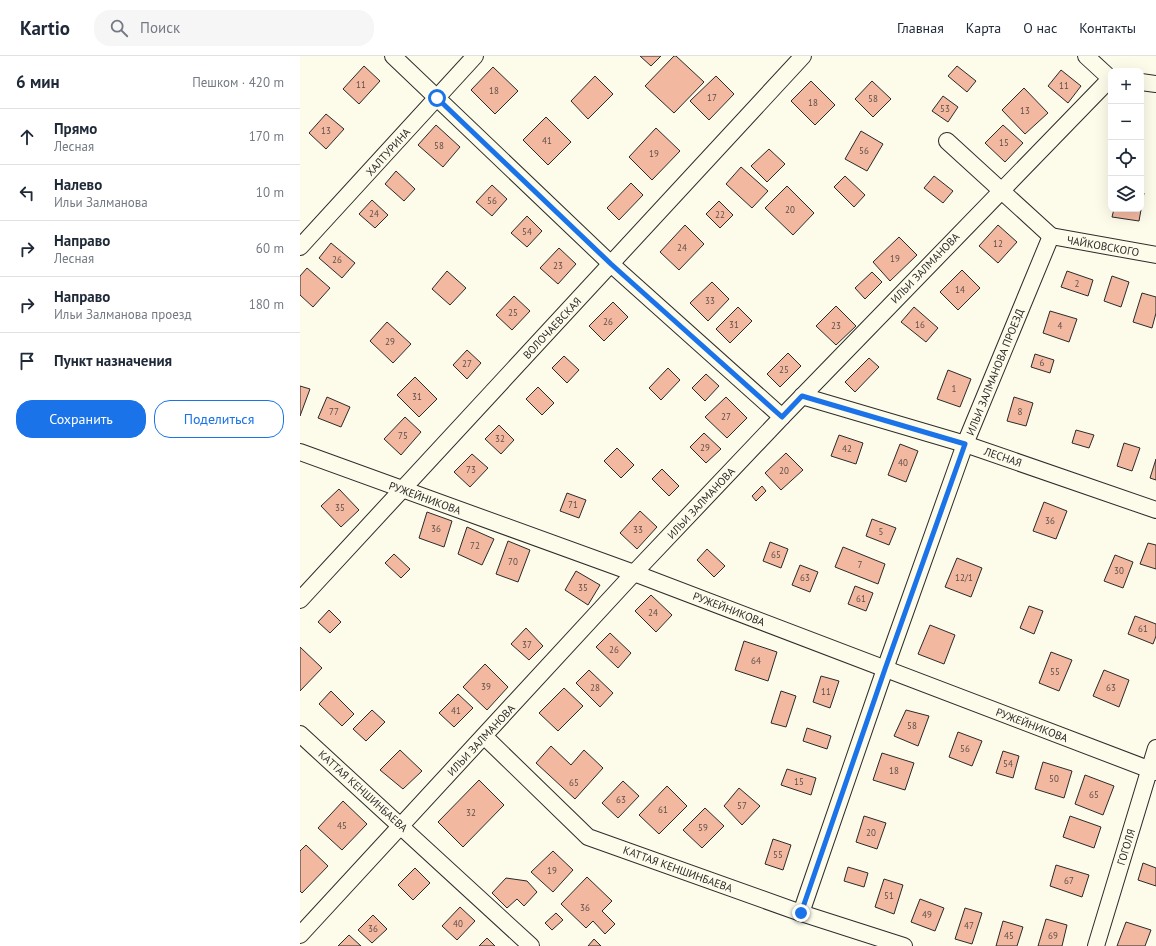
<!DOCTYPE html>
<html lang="ru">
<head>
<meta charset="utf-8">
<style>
	:root { --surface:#fff; --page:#f6f6f7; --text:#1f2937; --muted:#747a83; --line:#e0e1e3; --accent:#1a73e8 }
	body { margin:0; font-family:"PT Sans",sans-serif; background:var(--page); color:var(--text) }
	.controls { position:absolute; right:12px; top:12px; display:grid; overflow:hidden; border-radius:8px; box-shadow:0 4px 16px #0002 }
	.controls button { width:36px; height:36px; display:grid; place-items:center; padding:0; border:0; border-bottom:1px solid var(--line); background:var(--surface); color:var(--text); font:20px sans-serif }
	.stop { position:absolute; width:12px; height:12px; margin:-9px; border:3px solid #1a73e8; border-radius:50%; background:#fff }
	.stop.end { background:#1a73e8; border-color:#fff; box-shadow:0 1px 4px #0008 }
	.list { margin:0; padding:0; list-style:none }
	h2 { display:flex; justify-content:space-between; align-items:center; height:52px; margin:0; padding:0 16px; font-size:17px }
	h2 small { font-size:13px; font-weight:400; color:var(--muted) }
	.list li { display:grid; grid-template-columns:26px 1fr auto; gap:12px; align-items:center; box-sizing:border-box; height:56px; padding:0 16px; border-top:1px solid var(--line) }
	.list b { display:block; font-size:15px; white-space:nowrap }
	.list p { margin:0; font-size:13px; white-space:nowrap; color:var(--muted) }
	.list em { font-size:13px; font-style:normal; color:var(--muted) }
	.actions { display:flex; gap:8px; padding:12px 16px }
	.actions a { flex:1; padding:9px 0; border:1px solid var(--accent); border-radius:16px; text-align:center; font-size:14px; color:var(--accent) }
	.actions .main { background:var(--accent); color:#fff }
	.icon { flex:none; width:22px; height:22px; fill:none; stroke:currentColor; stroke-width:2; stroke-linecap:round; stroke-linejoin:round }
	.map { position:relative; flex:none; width:856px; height:890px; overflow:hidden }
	header { display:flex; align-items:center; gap:24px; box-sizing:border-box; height:56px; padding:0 20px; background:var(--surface); border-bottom:1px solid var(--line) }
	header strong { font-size:19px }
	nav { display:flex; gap:22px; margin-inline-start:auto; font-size:14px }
	.search { width:280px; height:36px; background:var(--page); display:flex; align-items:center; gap:10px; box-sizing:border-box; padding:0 14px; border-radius:16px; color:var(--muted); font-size:15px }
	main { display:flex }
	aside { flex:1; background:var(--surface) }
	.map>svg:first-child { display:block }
	.building { fill:#f2b8a0; stroke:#2b2b2b }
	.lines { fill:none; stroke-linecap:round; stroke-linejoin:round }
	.street-casing { stroke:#2b2b2b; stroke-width:18 }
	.street { stroke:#fdfbea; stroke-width:16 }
	.route { stroke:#1a73e8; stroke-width:5 }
	.labels { text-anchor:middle; stroke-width:3; stroke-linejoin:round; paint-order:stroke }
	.number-label { font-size:9px; fill:#5d4e48 }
	.street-label { font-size:11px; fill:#2b2b2b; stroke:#fdfbea }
</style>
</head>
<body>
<header>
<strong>Kartio</strong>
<div class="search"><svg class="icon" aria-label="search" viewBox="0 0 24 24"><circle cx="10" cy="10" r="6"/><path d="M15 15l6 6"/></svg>Поиск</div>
<nav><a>Главная</a><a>Карта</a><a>О нас</a><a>Контакты</a></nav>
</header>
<main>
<aside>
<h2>6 мин<small>Пешком · 420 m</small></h2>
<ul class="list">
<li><svg class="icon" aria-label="ahead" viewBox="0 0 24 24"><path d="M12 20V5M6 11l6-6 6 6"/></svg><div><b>Прямо</b><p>Лесная</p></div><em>170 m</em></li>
<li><svg class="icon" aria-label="left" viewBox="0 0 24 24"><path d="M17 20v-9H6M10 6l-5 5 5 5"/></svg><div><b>Налево</b><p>Ильи Залманова</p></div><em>10 m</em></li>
<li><svg class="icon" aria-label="right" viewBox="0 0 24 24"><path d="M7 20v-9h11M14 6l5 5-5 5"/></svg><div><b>Направо</b><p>Лесная</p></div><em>60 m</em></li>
<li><svg class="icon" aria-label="right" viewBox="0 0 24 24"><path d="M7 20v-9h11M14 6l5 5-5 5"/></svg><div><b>Направо</b><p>Ильи Залманова проезд</p></div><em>180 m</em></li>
<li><svg class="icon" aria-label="arrive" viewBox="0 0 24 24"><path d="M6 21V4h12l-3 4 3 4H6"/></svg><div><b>Пункт назначения</b></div></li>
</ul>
<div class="actions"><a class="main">Сохранить</a><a>Поделиться</a></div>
</aside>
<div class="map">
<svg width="856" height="890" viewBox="0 0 856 890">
	<rect width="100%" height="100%" fill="#fdfbea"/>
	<g class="building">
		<path d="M340,0H361L351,10Z"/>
		<path d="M374,0H376L404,26L374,57L345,30Z"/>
		<path d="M64,10L80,25L59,48L43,33Z"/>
		<path d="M657,10L676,25L667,36L648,20Z"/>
		<path d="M193,11L218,35L195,58L171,34Z"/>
		<path d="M761,14L781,30L768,47L748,30Z"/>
		<path d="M295,20L313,38L288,63L271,45Z"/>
		<path d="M416,20L434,38L409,64L390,45Z"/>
		<path d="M511,25L535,49L515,69L491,45Z"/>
		<path d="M572,25L591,43L573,61L555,43Z"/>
		<path d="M724,32L748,57L725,78L702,54Z"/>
		<path d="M643,40L658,51L648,66L632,55Z"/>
		<path d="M26,58L44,73L26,93L9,77Z"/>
		<path d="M246,61L271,86L248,109L223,84Z"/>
		<path d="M136,69L160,91L143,111L118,89Z"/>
		<path d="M703,69L723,87L705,106L685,87Z"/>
		<path d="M356,72L380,95L352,124L329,101Z"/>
		<path d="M561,75L583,88L567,115L545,103Z"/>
		<path d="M469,93L485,108L467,126L451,110Z"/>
		<path d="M441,111L468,135L452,152L426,128Z"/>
		<path d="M96,115L115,133L104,145L85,128Z"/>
		<path d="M545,120L565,139L554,151L534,131Z"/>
		<path d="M634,120L653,135L643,147L624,132Z"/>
		<path d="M331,127L343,139L319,164L307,152Z"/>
		<path d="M192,129L207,143L192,160L176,146Z"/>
		<path d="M487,130L514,157L493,179L465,152Z"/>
		<path d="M841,136L844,137L839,165L812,161L814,153H841Z"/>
		<path d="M72,144L88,159L75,172L59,158Z"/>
		<path d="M419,145L433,159L420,172L406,158Z"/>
		<path d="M227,160L242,175L227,191L211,177Z"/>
		<path d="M385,169L404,188L379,214L360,196Z"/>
		<path d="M698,169L717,186L698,207L679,190Z"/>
		<path d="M599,181L617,199L590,225L573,206Z"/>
		<path d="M31,187L55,207L42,222L19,202Z"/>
		<path d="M259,192L276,208L258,228L240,212Z"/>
		<path d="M7,212L30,232L13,251L0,239V220Z"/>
		<path d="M662,214L680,232L658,254L640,236Z"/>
		<path d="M147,215L166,232L150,249L132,233Z"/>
		<path d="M767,215L793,224L788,240L761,231Z"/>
		<path d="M572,216L582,226L565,243L555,232Z"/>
		<path d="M812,220L829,226L821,251L804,245Z"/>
		<path d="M412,226L429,243L408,265L390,247Z"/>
		<path d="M842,237L856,241V257L852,272L833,266Z"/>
		<path d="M214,240L230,255L212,274L196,259Z"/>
		<path d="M313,246L328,261L304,285L289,270Z"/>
		<path d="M536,250L556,270L536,289L516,270Z"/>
		<path d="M438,251L452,265L430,287L416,273Z"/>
		<path d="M614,251L638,272L626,286L601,266Z"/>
		<path d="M750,255L777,263L769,286L743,277Z"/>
		<path d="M87,266L111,288L93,307L70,285Z"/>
		<path d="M167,294L181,307L167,323L153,309Z"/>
		<path d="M488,297L501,310L480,331L467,318Z"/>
		<path d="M735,298L754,304L750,317L731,311Z"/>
		<path d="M264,300L279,314L267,327L252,312Z"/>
		<path d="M569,302L579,311L555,336L545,326Z"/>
		<path d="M368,312L380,324L361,344L349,332Z"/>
		<path d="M648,314L671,323L660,351L637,343Z"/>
		<path d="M406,318L419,330L405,345L392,332Z"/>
		<path d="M115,321L137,343L119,361L97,339Z"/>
		<path d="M0,330L10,333L0,360Z"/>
		<path d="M238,331L254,347L242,359L226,343Z"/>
		<path d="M27,341L50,351L41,371L18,362Z"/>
		<path d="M426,341L447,362L427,382L405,361Z"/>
		<path d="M714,341L733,347L726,370L707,365Z"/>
		<path d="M105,361L121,376L101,399L84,383Z"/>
		<path d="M199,369L214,384L201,398L185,383Z"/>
		<path d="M776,374L794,379L789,392L772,387Z"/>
		<path d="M404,377L421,393L406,407L390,391Z"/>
		<path d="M539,379L563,387L556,408L531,400Z"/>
		<path d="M824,387L840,392L832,415L817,410Z"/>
		<path d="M600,388L618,395L606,426L588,419Z"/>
		<path d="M317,392L334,409L321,422L304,405Z"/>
		<path d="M486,397L503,414L481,434L465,417Z"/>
		<path d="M172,398L188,412L170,431L154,416Z"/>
		<path d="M856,403V424L850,422Z"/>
		<path d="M362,413L379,430L369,440L352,423Z"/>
		<path d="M462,430L466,435L456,445L452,440Z"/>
		<path d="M39,433L59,454L41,471L21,450Z"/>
		<path d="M267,437L286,444L279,462L260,455Z"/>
		<path d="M744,446L767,455L756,483L733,475Z"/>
		<path d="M340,455L357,471L337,493L320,477Z"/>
		<path d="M127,456L152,465L144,491L119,482Z"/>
		<path d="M572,463L596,472L589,489L566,480Z"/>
		<path d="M167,471L194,483L182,509L158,498Z"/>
		<path d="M208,485L230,494L218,526L196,518Z"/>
		<path d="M470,486L488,493L481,512L463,505Z"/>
		<path d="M848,487L856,489V513L840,508Z"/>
		<path d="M543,491L585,508L578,528L535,511Z"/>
		<path d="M407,493L425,510L414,521L397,504Z"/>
		<path d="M94,498L110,513L101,522L85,507Z"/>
		<path d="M815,499L833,506L823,532L804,525Z"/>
		<path d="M657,502L682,512L671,541L645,531Z"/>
		<path d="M500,509L518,516L510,536L492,529Z"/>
		<path d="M276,515L300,529L288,549L265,534Z"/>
		<path d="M555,530L573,537L566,555L548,548Z"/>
		<path d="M351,539L372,559L356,576L335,555Z"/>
		<path d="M729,550L743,555L734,578L720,572Z"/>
		<path d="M29,554L41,566L30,577L18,566Z"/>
		<path d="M835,560L856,568V580L853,588L828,578Z"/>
		<path d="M630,569L655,579L644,608L618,598Z"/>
		<path d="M226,572L243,590L229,604L211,588Z"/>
		<path d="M310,577L331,597L318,612L296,591Z"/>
		<path d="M444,585L477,596L468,625L435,614Z"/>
		<path d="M0,591L22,612L0,635Z"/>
		<path d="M751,596L772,604L759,635L739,627Z"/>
		<path d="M185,608L208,631L187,654L163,631Z"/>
		<path d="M289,614L313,637L300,651L276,627Z"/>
		<path d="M804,614L829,624L819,651L793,640Z"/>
		<path d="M521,620L539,625L530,652L513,646Z"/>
		<path d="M264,632L283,650L258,675L239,657Z"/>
		<path d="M31,635L54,658L42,670L19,648Z"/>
		<path d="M481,635L496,640L486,671L471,667Z"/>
		<path d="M158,638L173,652L154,671L139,657Z"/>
		<path d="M72,654L85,666L66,685L53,673Z"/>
		<path d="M606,654L629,660L618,690L594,680Z"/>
		<path d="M507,672L531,680L527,693L503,685Z"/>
		<path d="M658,676L682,685L672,710L649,701Z"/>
		<path d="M251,690L271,709L284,694L303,712L275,743L236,707Z"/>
		<path d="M100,694L122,715L103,733L80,714Z"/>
		<path d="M703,695L719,700L713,722L696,717Z"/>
		<path d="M582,697L614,707L605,734L573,724Z"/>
		<path d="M743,706L772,715L764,742L735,733Z"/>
		<path d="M487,713L516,722L511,739L481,729Z"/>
		<path d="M785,719L814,730L803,759L775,748Z"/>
		<path d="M179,724L204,749L163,791L138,766Z"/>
		<path d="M323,725L339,740L318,762L302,747Z"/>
		<path d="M367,730L387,750L359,778L339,759Z"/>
		<path d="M439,732L460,750L442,769L424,750Z"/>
		<path d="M43,745L67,768L42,794L18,772Z"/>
		<path d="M405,752L424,770L402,792L383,774Z"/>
		<path d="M564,760L586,767L577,793L556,786Z"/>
		<path d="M770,760L801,771L794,792L763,781Z"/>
		<path d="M473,783L491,789L483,814L465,808Z"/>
		<path d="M6,789L28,810L2,837L0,835V795Z"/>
		<path d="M253,795L273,814L253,836L231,816Z"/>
		<path d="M843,807L856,812V830L838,824Z"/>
		<path d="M756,809L789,819L782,841L750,830Z"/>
		<path d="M548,811L568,817L564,831L544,825Z"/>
		<path d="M115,812L130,827L113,844L98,829Z"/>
		<path d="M287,821L312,845L302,855L315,868L305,878L293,865L286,872L261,848Z"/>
		<path d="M206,822L227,825L237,836L224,850L217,843L207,852L192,837Z"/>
		<path d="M584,823L603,829L594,858L575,851Z"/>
		<path d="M620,843L644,852L635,875L611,866Z"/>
		<path d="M160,851L175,865L157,884L142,870Z"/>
		<path d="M665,852L682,857L672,888L655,883Z"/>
		<path d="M256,857L263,864L252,874L245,867Z"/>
		<path d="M73,859L87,873L72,887L58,874Z"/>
		<path d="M746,863L767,869L762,890H738Z"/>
		<path d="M703,865L723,871L717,890H696Z"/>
		<path d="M826,866L851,874L845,890H817Z"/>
		<path d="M49,879L61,890H38Z"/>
		<path d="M187,882L195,890H179Z"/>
		<path d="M294,883L301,890H288Z"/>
	</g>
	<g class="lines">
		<g class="street-casing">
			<g id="street">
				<path d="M93,0L311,208L482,361"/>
				<path d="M786,0L811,23"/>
				<path d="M841,26L856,28"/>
				<path d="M647,85L751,180"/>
				<path d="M751,180L856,199"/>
				<path d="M0,191L175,0"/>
				<path d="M502,340L665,388L856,454"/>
				<path d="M0,396L334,517L856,716"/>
				<path d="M0,544L503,0"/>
				<path d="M0,678L231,890"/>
				<path d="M185,681L288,781L501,857L604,890"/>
				<path d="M501,857L585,613L665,388L751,180"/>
				<path d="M0,879L334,517L482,361L810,23"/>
				<path d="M796,890L856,692"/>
			</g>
		</g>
		<use href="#street" class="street"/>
	</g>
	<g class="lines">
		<path class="route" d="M137,42L311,208L482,361L502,340L665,388L585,613L501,857"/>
	</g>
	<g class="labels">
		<g class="number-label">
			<text x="61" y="32">11</text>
			<text x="764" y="33">11</text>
			<text x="194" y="38">18</text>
			<text x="412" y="45">17</text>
			<text x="573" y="46">58</text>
			<text x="513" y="50">18</text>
			<text x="645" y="56">53</text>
			<text x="725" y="58">13</text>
			<text x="26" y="78">13</text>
			<text x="247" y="88">41</text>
			<text x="704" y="90">15</text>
			<text x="139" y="93">58</text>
			<text x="564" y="98">56</text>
			<text x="354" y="101">19</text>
			<text x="192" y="148">56</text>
			<text x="490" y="157">20</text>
			<text x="74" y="161">24</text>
			<text x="420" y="162">22</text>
			<text x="227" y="179">54</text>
			<text x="698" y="191">12</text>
			<text x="382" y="195">24</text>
			<text x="595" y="206">19</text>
			<text x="37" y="207">26</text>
			<text x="258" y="213">23</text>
			<text x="777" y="231">2</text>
			<text x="660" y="237">14</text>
			<text x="410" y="248">33</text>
			<text x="213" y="260">25</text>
			<text x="308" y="269">26</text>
			<text x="434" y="272">31</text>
			<text x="620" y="272">16</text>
			<text x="536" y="273">23</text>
			<text x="760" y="273">4</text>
			<text x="90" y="289">29</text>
			<text x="742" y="310">6</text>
			<text x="167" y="311">27</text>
			<text x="484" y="317">25</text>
			<text x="654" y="336">1</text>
			<text x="117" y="344">31</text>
			<text x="34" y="359">77</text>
			<text x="720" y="359">8</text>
			<text x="426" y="364">27</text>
			<text x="103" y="383">75</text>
			<text x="200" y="386">32</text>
			<text x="405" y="395">29</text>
			<text x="547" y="396">42</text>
			<text x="603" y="410">40</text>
			<text x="171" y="417">73</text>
			<text x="484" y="418">20</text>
			<text x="273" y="452">71</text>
			<text x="40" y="455">35</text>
			<text x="750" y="468">36</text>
			<text x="136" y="476">36</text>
			<text x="338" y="477">33</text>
			<text x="581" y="479">5</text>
			<text x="175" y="493">72</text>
			<text x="476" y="502">65</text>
			<text x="213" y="509">70</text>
			<text x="560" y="512">7</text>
			<text x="819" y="518">30</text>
			<text x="505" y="525">63</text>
			<text x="664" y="525">12/1</text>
			<text x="283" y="535">35</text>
			<text x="561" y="546">61</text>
			<text x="353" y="560">24</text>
			<text x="843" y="576">61</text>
			<text x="227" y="592">37</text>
			<text x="314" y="597">26</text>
			<text x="456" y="608">64</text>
			<text x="755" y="619">55</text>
			<text x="186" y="634">39</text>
			<text x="295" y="635">28</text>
			<text x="811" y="635">63</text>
			<text x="526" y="639">11</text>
			<text x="156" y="658">41</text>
			<text x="612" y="673">58</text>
			<text x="665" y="696">56</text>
			<text x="708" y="711">54</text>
			<text x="594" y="718">18</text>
			<text x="754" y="726">50</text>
			<text x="499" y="729">15</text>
			<text x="274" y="730">65</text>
			<text x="794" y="742">65</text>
			<text x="321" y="747">63</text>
			<text x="442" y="753">57</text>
			<text x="363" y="757">61</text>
			<text x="171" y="760">32</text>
			<text x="42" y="773">45</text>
			<text x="403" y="775">59</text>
			<text x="571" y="780">20</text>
			<text x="478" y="802">55</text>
			<text x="252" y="818">19</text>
			<text x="769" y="828">67</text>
			<text x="589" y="843">51</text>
			<text x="285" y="855">36</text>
			<text x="627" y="862">49</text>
			<text x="158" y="871">40</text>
			<text x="669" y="873">47</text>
			<text x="73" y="876">36</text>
			<text x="709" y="883">45</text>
			<text x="753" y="883">69</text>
		</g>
		<g class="street-label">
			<text transform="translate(88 96) rotate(-48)" y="4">ХАЛТУРИНА</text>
			<text transform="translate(803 190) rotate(10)" y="4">ЧАЙКОВСКОГО</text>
			<text transform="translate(625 212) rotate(-46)" y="4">ИЛЬИ ЗАЛМАНОВА</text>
			<text transform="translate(252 272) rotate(-47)" y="4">ВОЛОЧАЕВСКАЯ</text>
			<text transform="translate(695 316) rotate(-68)" y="4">ИЛЬИ ЗАЛМАНОВА ПРОЕЗД</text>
			<text transform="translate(703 401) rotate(19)" y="4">ЛЕСНАЯ</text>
			<text transform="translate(125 442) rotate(20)" y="4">РУЖЕЙНИКОВА</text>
			<text transform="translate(401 447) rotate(-47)" y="4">ИЛЬИ ЗАЛМАНОВА</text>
			<text transform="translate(429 553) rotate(21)" y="4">РУЖЕЙНИКОВА</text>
			<text transform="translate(732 669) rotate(21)" y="4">РУЖЕЙНИКОВА</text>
			<text transform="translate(181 684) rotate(-47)" y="4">ИЛЬИ ЗАЛМАНОВА</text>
			<text transform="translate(63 735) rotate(42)" y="4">КАТТАЯ КЕНШИНБАЕВА</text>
			<text transform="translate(826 791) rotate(-73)" y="4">ГОГОЛЯ</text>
			<text transform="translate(378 813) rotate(20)" y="4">КАТТАЯ КЕНШИНБАЕВА</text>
		</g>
	</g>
</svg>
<div class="controls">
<button>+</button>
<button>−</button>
<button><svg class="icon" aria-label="locate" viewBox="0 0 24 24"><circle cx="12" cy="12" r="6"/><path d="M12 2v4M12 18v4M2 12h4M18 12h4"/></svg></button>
<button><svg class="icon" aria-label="layers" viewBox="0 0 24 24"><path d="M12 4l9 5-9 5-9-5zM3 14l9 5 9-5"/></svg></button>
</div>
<div class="stop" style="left:137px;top:42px"></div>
<div class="stop end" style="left:501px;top:857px"></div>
</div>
</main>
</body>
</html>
